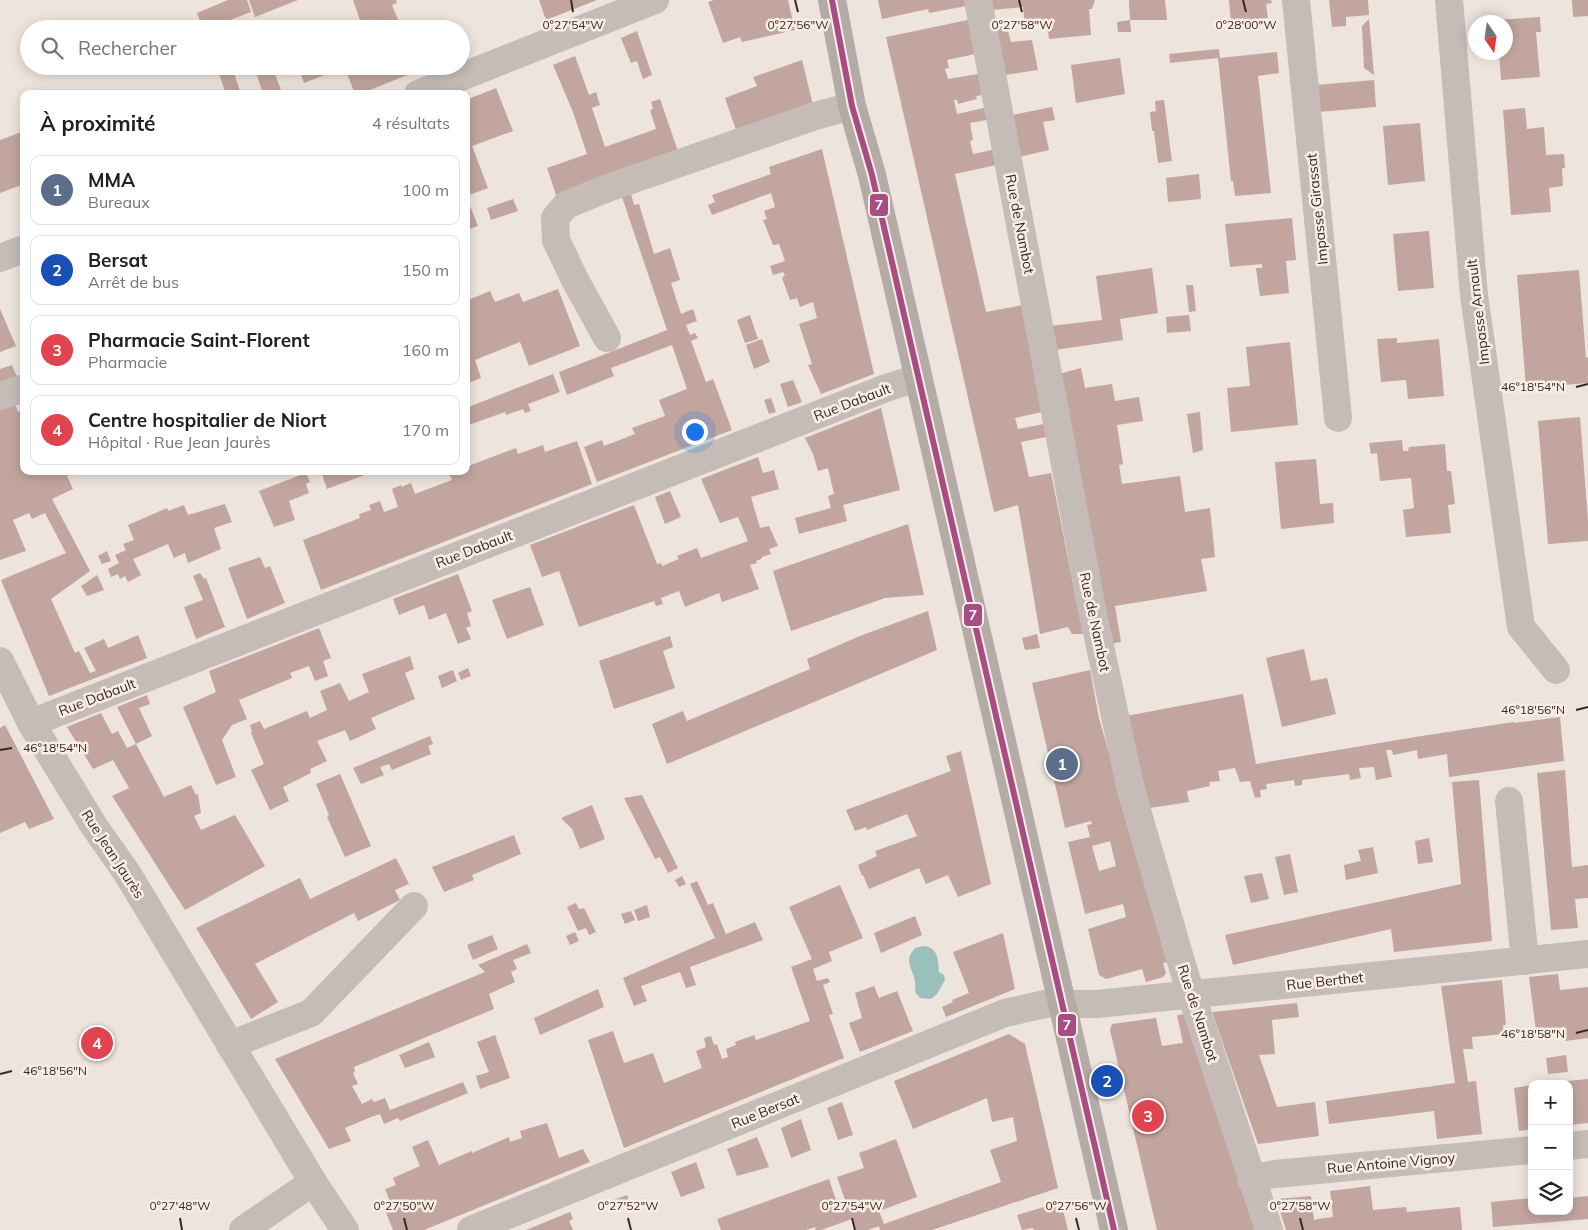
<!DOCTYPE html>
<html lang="fr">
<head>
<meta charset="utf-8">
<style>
	:root { --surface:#fff; --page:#f2f2f2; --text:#202124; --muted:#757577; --line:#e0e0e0; --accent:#1a73e8 }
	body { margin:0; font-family:Mulish,sans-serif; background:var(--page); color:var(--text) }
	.controls { position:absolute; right:15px; bottom:15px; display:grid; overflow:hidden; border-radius:10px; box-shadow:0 2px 12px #0003 }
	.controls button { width:45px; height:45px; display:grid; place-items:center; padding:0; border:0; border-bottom:1px solid var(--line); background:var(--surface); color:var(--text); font:25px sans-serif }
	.compass { position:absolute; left:1468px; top:15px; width:45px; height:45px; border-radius:50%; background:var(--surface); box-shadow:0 2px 12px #0003; rotate:167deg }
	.you { position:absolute; left:694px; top:431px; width:18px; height:18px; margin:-12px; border:4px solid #fff; border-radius:50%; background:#1a73e8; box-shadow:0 0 0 8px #1a73e833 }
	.badge { display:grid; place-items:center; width:32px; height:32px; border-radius:50%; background:var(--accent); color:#fff; font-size:16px; font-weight:700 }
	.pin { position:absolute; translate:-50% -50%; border:2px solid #fff; box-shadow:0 1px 5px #0006 }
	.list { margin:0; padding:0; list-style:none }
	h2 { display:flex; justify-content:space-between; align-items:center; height:65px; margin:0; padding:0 20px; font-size:21px }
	h2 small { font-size:16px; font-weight:400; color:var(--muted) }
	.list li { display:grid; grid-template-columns:32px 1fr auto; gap:15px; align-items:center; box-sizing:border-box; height:70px; margin:0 10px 10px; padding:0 10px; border:1px solid var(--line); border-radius:10px }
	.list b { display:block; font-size:19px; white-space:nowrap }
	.list p { margin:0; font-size:16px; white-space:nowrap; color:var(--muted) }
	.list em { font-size:16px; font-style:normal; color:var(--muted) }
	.icon { flex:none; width:28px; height:28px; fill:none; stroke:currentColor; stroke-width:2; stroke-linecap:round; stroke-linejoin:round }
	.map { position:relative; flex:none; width:1588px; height:1230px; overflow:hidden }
	.search { position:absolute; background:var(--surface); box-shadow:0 2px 12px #0003; left:20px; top:20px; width:450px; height:55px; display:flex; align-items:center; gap:12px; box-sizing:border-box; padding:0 18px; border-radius:28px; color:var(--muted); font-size:19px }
	.panel { position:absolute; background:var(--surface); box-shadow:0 2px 12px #0003; left:20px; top:90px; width:450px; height:385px; border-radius:10px }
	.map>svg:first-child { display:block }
	.water { fill:#99c0bb }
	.building { fill:#c2a59e; fill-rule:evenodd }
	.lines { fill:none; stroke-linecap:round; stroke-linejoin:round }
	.minor { stroke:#c5bcb7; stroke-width:28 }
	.major { stroke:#b4aaa6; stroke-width:28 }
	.bus-1-casing { stroke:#faede4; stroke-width:10 }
	.bus-1 { stroke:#a84d84; stroke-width:6 }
	.ticks { fill:none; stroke:#362925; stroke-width:2 }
	.labels { text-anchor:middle; stroke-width:5; stroke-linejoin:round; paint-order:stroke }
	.street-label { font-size:14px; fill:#362925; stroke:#faede4 }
	.ticks-label { font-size:12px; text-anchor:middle; fill:#362925; stroke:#faede4; stroke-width:5; stroke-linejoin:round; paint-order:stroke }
	.line-badge { stroke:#faede4; stroke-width:2 }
	.badge-label { font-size:14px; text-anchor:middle; font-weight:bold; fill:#fff }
</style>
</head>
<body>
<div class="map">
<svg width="1588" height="1230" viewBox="0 0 1588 1230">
	<rect width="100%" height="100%" fill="#ede4dd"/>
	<path class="water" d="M923,946C938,947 938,959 939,972L944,975L945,980L937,994L931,999L920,998L915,992C919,972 900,964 915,948Z"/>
	<g class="building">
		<path d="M228,0H247L251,12L217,25L216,22L202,27L197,13Z"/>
		<path d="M249,0H298L255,17Z"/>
		<path d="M353,0H396L397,3L392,5L402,29H363Z"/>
		<path d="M539,0H597L546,20Z"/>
		<path d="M714,0H788L795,30L742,42L740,37L723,43L708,2Z"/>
		<path d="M878,0H964L966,6L929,13L928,9L882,19Z"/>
		<path d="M990,0H1095L1092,9H1089L1091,35L1049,39L1047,24L1025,25L1023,7L992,10Z"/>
		<path d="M1129,0H1165L1167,20H1130L1131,32H1118L1117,22L1130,20Z"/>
		<path d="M1229,0H1271L1272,3L1266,4L1268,18L1231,22Z"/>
		<path d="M1329,0H1368L1369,15L1346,17V26L1332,27Z"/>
		<path d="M1572,0H1588V16L1573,17Z"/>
		<path d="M1540,17L1541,32H1536L1540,77L1501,80L1499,52H1506V22H1496V20Z"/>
		<path d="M1369,19L1374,75L1364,68L1362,26Z"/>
		<path d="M968,20L975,54L947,60L949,68L945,69L948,79L978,74L982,95L976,96L977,99L958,104L957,100H954L957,114L984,108L987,120L970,123L973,140L970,141L973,154L992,150L996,165L955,174L986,312L1023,305L1042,412L1015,418L1018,429L1044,424L1046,437L1021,442L1029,477L1051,473L1083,634H1072L1068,627L1040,634L1018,505L994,512L886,37Z"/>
		<path d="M1006,24L1011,42L1032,40L1038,70L1004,75L995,27Z"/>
		<path d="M637,31L652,75L643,79L637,61L631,63L621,38Z"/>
		<path d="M1219,49L1220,58L1277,52L1279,73L1258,76L1271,193L1235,196L1233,181H1231L1218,58L1170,63L1169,54Z"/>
		<path d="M575,56L589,95L596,92L600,105L592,108L605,147L656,129L650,110L653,109L651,102L660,99L679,154L557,198L547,168L587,154L573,112L553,65Z"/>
		<path d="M1120,58L1125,94L1076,103L1071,65Z"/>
		<path d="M802,60L813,105L737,133L725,98L757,86L753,77Z"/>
		<path d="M254,66H272L282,93L263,94Z"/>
		<path d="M298,66H328L330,73L304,83Z"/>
		<path d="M344,66H430L360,94H355Z"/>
		<path d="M232,67L241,94H226L218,71Z"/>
		<path d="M1374,80L1376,107L1318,112L1316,85Z"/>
		<path d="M496,88L513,131L472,146L488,188L466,196V100Z"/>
		<path d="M1164,100L1172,161L1158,163L1154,131H1152L1150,112L1156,111L1155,101Z"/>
		<path d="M1052,107L1055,120L1043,122L1049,150L1019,157L1012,115Z"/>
		<path d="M1525,108L1527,129L1544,127L1546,155L1564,154L1565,168H1562L1563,186L1549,188L1551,212L1511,215L1503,110Z"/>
		<path d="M1420,123L1425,181L1388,185L1383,126Z"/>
		<path d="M24,131V184L0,193V140Z"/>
		<path d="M822,149L874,374L821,394L808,365L812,364L799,324L817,318L813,302L800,307L797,298L790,300L782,278L785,275L783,272L773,275L770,266L785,261L779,244L773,245L763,220L767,219L764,211L775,207L771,193L712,215L708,205L715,202L712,195L771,174L769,167Z"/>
		<path d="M1199,174L1201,199L1168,202L1166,178Z"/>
		<path d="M631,194L634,205L639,204L654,254L670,248L680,280L671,283L681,314L693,309L697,321L686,325L690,335L695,333L698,338L691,341L706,382L713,379L732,430L597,482L584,447L602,440L604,446L635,434L632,428L665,416L659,400L687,389L672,345L611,368L614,376L567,395L559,372L667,330L622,197Z"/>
		<path d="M466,196L478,226L466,230Z"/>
		<path d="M513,199L518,211L491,220L487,208Z"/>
		<path d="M1292,218L1296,260L1286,261L1289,293L1260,296L1256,268H1262V264L1230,267L1225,224Z"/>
		<path d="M1429,231L1434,288L1398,291L1393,234Z"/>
		<path d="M1152,268L1158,313L1120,319L1123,340L1055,350L1050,326L1102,320L1096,276Z"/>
		<path d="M1579,270L1586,358L1588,357V383L1526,388L1517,275Z"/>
		<path d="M1186,285H1193L1196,311L1189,312Z"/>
		<path d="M558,289L580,346L529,366L520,342L475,360L481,378L466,384V324L470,323L466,313V301L490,291L495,302L519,293L523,302Z"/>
		<path d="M0,309L16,346L0,352Z"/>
		<path d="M750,315L758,339L745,343L737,320Z"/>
		<path d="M1189,315L1191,331L1167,333L1166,317Z"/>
		<path d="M1397,338V343L1439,339L1444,396L1408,399L1406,380L1381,382L1377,339Z"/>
		<path d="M762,339L770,362L754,369L746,345Z"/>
		<path d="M1290,342L1298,425L1231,432L1227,388L1250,386L1246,347Z"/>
		<path d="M12,365L17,377L0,383V369Z"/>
		<path d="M1081,368L1085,388L1112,384L1115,401L1139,397L1143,421L1117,425L1123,464L1119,465L1122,484L1180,476L1185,512L1210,508L1215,557L1201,559L1207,591L1115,606L1121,642L1109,644L1059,374Z"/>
		<path d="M553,374L560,392L528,404L531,411L525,413L523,409L506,415L505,412L466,426V408Z"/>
		<path d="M793,380L802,402L788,407L780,384Z"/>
		<path d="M771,398L776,412L769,414L764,400Z"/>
		<path d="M15,404L18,412L24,409V471H80L67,476L73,489L52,499L90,571L51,599L75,653L79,651L90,673L96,671L84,648L104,639L108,648L138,635L147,658L49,696L1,580L66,553L45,513L32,519L29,513L13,520L26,551L0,560V408Z"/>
		<path d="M881,408L900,490L843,505L847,521L799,534L795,518L831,508L828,496L834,494L828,468L818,471L813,454L805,438Z"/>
		<path d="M1200,412L1203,450L1193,453L1187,414Z"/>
		<path d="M1580,417L1588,520V541L1548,544L1538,421Z"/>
		<path d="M1402,440L1403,451H1408L1409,447L1445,444L1447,471H1451L1455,504L1448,505L1451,533L1406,537L1403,510L1414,508L1411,478L1380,481L1377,453L1371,454L1369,443Z"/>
		<path d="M577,441L592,484L321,590L303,540L360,518L359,514L371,510L369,505L380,501L384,512L398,507L392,489L401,485V487L411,483L415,494L452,480L449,473L455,471H466V467L516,448L518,454L543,445L545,452Z"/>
		<path d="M758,457L763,473L774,470L779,489L751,497L760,528L769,526L778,546L769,549L771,554L762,557L761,559L756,561L757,563L750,565L759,589L722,602L719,593L685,607L679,591L661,598L663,604L656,606L654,601L579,627L559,571L542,577L530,545L634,505L657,564L661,563L662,566L679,559L677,556L697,548L701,558L748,541L738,517L720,523L701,479Z"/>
		<path d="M1316,459L1320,504L1333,503L1334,523L1281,529L1275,462Z"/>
		<path d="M321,471H369L370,473L327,489Z"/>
		<path d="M306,473L310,482L306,484L309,493L289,501L295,520L274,527L259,491Z"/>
		<path d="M670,491L681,517L665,524L655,497Z"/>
		<path d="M225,504L232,522L214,528L221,549L188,563L185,553L174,558L168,544L133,559L141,575L128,582L125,576L120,579L118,574L111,577L108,569L119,563L115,555L126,550L123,544L134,540L128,525L167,508L168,511L184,505L188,515Z"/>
		<path d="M908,524L924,595L885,598L791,631L773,571Z"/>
		<path d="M107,551L111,561L102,564L98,556Z"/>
		<path d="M260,557L265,568L270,566L285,603L247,619L228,568Z"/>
		<path d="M200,573L204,579L206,578L225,627L196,639L184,607L203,600L193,576Z"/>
		<path d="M458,574L472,611L467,613L471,626L466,628L471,639L458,644L446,613L429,620L424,605L399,615L393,599Z"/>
		<path d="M97,575L104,590L87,596L81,586Z"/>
		<path d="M530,587L544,625L507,639L492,600Z"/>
		<path d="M928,611L937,650L667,764L652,724L683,711L687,721L810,669L807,659L860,636Z"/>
		<path d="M319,628L331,658L323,661L328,676L315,681L309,666L290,673L292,678L239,700L247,719L232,725L222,740L236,777L216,785L183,707L216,692L209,671Z"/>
		<path d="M1037,634L1040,648L1025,650L1022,638Z"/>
		<path d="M670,636L673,647L663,651L675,688L614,709L599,661Z"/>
		<path d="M1304,649L1311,681L1327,678L1336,714L1282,727L1266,658Z"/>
		<path d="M410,656L414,669L405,673L415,699L371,718L376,729L350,741L345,730L317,741L327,761L310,769L311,773L283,787L289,801L270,810L251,770L264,764L251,733L252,732L250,725L260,721L264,729L307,711L310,718L327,710L320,691L340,683L349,701L369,692L362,674Z"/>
		<path d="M468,668L471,676L461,680L458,673Z"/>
		<path d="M453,670L457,681L442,688L438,676Z"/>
		<path d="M1090,670L1099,718L1169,962L1163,963L1166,973L1163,977L1146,982L1142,969L1106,979L1099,975L1088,929L1126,917L1123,904L1085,914L1068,842L1090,837L1087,825L1092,824L1091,821L1065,828L1032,683ZM1110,841L1116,866L1099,871L1092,846Z"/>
		<path d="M1243,694L1256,764L1415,737L1514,722V723L1560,717L1564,761L1449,777L1447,754L1418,759L1417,750L1393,755L1392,750H1386L1392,777L1376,780L1374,767L1359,768L1361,778L1350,780L1349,774L1302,780V785L1295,786L1294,780L1266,784L1267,789L1260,790L1261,797L1255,798L1250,781L1240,782L1235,768L1218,771L1220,781L1209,782L1210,786L1187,791L1189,802L1150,808L1126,716Z"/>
		<path d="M147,695L150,704L139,708L152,736L136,744L164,797L191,785L196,795L198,794L201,813L194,816L201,830L235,815L265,866L185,910L112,796L129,788L113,760L93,769L67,727L101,713L112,734L118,731L127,748L136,744L117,707Z"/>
		<path d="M5,725L54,819L29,829L25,822L0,833V728Z"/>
		<path d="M430,736L433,744L428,746L431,754L392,770L389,764L380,767L384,775L361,784L353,768Z"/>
		<path d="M961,751L991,884L958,897L948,875L926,884L919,868L869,889L863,875L862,876L858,865L877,856L875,851L917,836L907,814L867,830L866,827L855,831L846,810L951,771L946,756Z"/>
		<path d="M1565,770L1572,867L1588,865V898L1575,899L1578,928L1551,930L1537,773Z"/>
		<path d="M340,774L371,846L345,857L327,817L329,815L316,784Z"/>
		<path d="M1479,780L1492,941L1394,952L1391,929L1233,965L1225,935L1461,884L1452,782Z"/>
		<path d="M642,795L678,868L668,873L660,857L655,859L624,798Z"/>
		<path d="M592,805L605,839L580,849L572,829L561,818Z"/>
		<path d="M514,835L521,854L472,875L474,880L444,892L432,867Z"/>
		<path d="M1429,838L1433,862L1418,864L1415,841Z"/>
		<path d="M1373,847L1378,873L1346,880L1344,865L1361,861L1358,850Z"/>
		<path d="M1290,854L1298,892L1284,895L1275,857Z"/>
		<path d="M396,858L409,884L395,890L400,900L358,921L354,913L255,964L278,1002L251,1019L196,928L300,878L310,899Z"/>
		<path d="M1262,873L1269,899L1251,903L1244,876Z"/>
		<path d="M682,876L686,884L679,887L675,880Z"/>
		<path d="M697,881L708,905L713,903L726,934L755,922L763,940L690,967L696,985L686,988L680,972L641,986L647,1001L634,1006L623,978L715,938L690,884Z"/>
		<path d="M840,885L863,938L829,952L832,961L813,969L817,981L828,978L830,982L823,985L833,1014L829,1015L844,1058L624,1148L588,1040L613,1031L624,1063L653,1053L664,1083L702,1068L696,1051L706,1047L704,1038L711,1036L714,1045L717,1044L722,1059L728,1057L726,1049L736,1045L735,1042L754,1035L756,1040L810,1021L791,967L812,959L789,907Z"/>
		<path d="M576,903L579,909L584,908L596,932L589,935L586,928L578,931L567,907Z"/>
		<path d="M647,905L650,917L638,921L634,910Z"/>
		<path d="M631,911L635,920L625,924L621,914Z"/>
		<path d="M915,916L922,935L881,953L874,933Z"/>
		<path d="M575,932L579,941L570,945L566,936Z"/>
		<path d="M1003,933L1015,989L946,1017L942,1007L953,1002L952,1000L969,993L953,952Z"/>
		<path d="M492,935L498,949L473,960L467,945Z"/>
		<path d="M527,944L531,953L513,960L517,969L511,972L515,982L489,994L494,1009L354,1067L355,1072L353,1073L358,1084L352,1086L362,1104L372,1099L374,1102L385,1098L390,1110L463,1082L468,1093L400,1121L398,1118L384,1124L380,1114L371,1117L345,1128L351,1141L329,1149L275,1059L485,972L478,965Z"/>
		<path d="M1558,974L1560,990L1588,987V1038L1565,1041L1564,1027L1536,1031L1529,977Z"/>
		<path d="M1502,980L1506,1025H1503L1504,1034L1472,1037L1473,1049H1463L1468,1082L1476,1081L1482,1134L1437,1139L1434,1111L1329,1124L1326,1101L1455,1083L1441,986Z"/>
		<path d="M874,986L879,998L897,991L913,1031L860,1052L849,1023L862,1018L855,993Z"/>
		<path d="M598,989L604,1007L540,1035L534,1018Z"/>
		<path d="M1297,1003L1299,1017L1272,1020L1275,1054L1259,1055L1277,1107L1315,1102L1319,1136L1258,1144L1212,1012Z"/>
		<path d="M1185,1014L1260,1230H1157L1110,1030L1112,1024L1156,1018L1162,1046L1183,1043L1177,1015Z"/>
		<path d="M1009,1034L1025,1044L1058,1188L932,1230H880L879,1226L868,1230H856L852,1219L821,1230H816L815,1227L806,1230H721L717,1219L829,1179L837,1203L845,1200L837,1177L864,1168L859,1153L896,1139L917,1197L879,1211L884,1224L1001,1182L990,1150L1017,1141L1013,1117L992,1122L987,1098L913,1129L894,1081Z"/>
		<path d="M495,1035L510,1078L480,1089L476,1076L489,1072L477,1042Z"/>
		<path d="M429,1042L435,1057L405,1068L399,1055Z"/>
		<path d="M1566,1055L1568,1072L1548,1074L1546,1058Z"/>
		<path d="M1588,1079V1123L1569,1125V1084H1556V1082Z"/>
		<path d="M1532,1085V1129L1519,1131L1514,1088Z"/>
		<path d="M842,1102L853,1135L838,1140L827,1108Z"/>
		<path d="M801,1119L811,1150L791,1158L781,1128Z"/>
		<path d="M547,1123L559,1158L583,1149L590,1162L424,1230H393L385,1210L392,1207L385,1189L396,1185L393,1178L420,1166L412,1147L428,1140L439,1165L472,1151V1153L509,1137L510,1142L522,1138L520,1131Z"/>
		<path d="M757,1137L769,1167L737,1176L727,1149Z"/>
		<path d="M696,1162L705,1188L681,1197L671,1172Z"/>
		<path d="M1370,1186L1373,1210L1406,1207L1407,1212L1460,1207L1462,1230H1286L1276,1199L1311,1196L1314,1220L1318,1219L1333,1217L1330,1191Z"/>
		<path d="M627,1195L630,1204L617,1209L614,1200Z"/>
		<path d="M1588,1196V1219L1493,1227L1491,1202L1532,1198V1211H1569V1198Z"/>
		<path d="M1061,1202L1068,1230H1034L1033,1228L1022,1230L1017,1215Z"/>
		<path d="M570,1212L573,1219L569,1221L573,1230H526Z"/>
	</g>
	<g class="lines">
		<g class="minor">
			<path d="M978,0L1092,609L1131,790L1185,975L1269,1230"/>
			<path d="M1296,0L1338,418"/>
			<path d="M1449,0L1474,295L1521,627L1556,670"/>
			<path d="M418,94L655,0"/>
			<path d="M0,258L24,249"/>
			<path d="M607,338L575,280L556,240L555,218L566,205L605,189L815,116L852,106"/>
			<path d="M0,396L24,388"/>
			<path d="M0,661L31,723L94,826L127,873L313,1182L345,1230"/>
			<path d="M31,723L886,388L918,378"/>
			<path d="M1509,801L1525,961"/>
			<path d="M230,1045L311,1013L414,906"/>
			<path d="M1569,1146L1588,1144"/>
			<path d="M1251,1179L1275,1174L1532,1150"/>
			<path d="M243,1230L313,1182"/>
			<path d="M471,1230L1005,1013L1045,1004H1097L1588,954"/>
		</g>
		<path class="major" d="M832,0L852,106L872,175L886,236L1114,1230"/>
		<g class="bus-1-casing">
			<path id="bus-1" d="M832,0L852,106L872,175L1114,1230"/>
		</g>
		<use href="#bus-1" class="bus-1"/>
	</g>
	<path class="ticks" d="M571,0L573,12M795,0L798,12M1019,0L1022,12M1243,0L1246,12M1576,387L1588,384M1576,710L1588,707M0,750L12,748M1576,1033L1588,1030M0,1074L12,1071M180,1218L182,1230M404,1218L407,1230M628,1218L631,1230M852,1218L855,1230M1076,1218L1079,1230M1300,1218L1303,1230"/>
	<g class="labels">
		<g class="street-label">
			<text transform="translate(1317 209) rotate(-96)" y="5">Impasse Girassat</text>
			<text transform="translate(1020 224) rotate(79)" y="5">Rue de Nambot</text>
			<text transform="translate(1478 312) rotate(-97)" y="5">Impasse Arnault</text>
			<text transform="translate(852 402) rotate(-21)" y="5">Rue Dabault</text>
			<text transform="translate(474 549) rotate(-21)" y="5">Rue Dabault</text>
			<text transform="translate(1095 622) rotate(78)" y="5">Rue de Nambot</text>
			<text transform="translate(97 697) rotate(-21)" y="5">Rue Dabault</text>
			<text transform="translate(113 854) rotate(57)" y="5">Rue Jean Jaurès</text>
			<text transform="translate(1325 981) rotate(-6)" y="5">Rue Berthet</text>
			<text transform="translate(1198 1013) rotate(72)" y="5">Rue de Nambot</text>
			<text transform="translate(765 1111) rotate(-22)" y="5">Rue Bersat</text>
			<text transform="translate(1391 1163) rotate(-5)" y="5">Rue Antoine Vignoy</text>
		</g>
	</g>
	<g class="ticks-label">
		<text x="573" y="29">0°27'54"W</text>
		<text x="798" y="29">0°27'56"W</text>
		<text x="1022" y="29">0°27'58"W</text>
		<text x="1246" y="29">0°28'00"W</text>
		<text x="1533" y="391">46°18'54"N</text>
		<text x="1533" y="714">46°18'56"N</text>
		<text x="55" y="752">46°18'54"N</text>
		<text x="1533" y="1038">46°18'58"N</text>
		<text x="55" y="1075">46°18'56"N</text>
		<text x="180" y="1210">0°27'48"W</text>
		<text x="404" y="1210">0°27'50"W</text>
		<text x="628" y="1210">0°27'52"W</text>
		<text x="852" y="1210">0°27'54"W</text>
		<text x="1076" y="1210">0°27'56"W</text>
		<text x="1300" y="1210">0°27'58"W</text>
	</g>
	<g class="line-badge">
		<rect x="869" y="193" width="20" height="24" rx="5" fill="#a84d84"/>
		<rect x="963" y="603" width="20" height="24" rx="5" fill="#a84d84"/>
		<rect x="1057" y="1013" width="20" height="24" rx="5" fill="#a84d84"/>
	</g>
	<g class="badge-label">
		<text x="879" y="210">7</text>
		<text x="973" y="620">7</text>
		<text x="1067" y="1030">7</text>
	</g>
</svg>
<div class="controls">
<button>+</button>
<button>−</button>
<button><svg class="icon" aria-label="layers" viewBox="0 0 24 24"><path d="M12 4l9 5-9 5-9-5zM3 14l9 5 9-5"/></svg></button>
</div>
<svg class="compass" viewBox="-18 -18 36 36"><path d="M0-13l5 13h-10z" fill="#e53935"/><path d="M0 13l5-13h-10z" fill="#757577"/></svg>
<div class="you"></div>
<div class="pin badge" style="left:1062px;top:764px;background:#5c6f8a">1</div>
<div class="pin badge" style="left:1107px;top:1081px;background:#1a4fb4">2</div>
<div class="pin badge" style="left:1148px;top:1116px;background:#e0444e">3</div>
<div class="pin badge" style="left:97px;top:1043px;background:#e0444e">4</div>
<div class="search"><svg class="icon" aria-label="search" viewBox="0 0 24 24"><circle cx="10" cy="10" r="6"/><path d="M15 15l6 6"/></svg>Rechercher</div>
<section class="panel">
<h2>À proximité<small>4 résultats</small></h2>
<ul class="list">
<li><span class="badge" style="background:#5c6f8a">1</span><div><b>MMA</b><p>Bureaux</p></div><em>100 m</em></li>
<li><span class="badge" style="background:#1a4fb4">2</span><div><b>Bersat</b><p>Arrêt de bus</p></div><em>150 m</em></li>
<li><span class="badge" style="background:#e0444e">3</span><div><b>Pharmacie Saint-Florent</b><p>Pharmacie</p></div><em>160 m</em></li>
<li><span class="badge" style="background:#e0444e">4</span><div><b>Centre hospitalier de Niort</b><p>Hôpital · Rue Jean Jaurès</p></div><em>170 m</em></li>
</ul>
</section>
</div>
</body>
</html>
